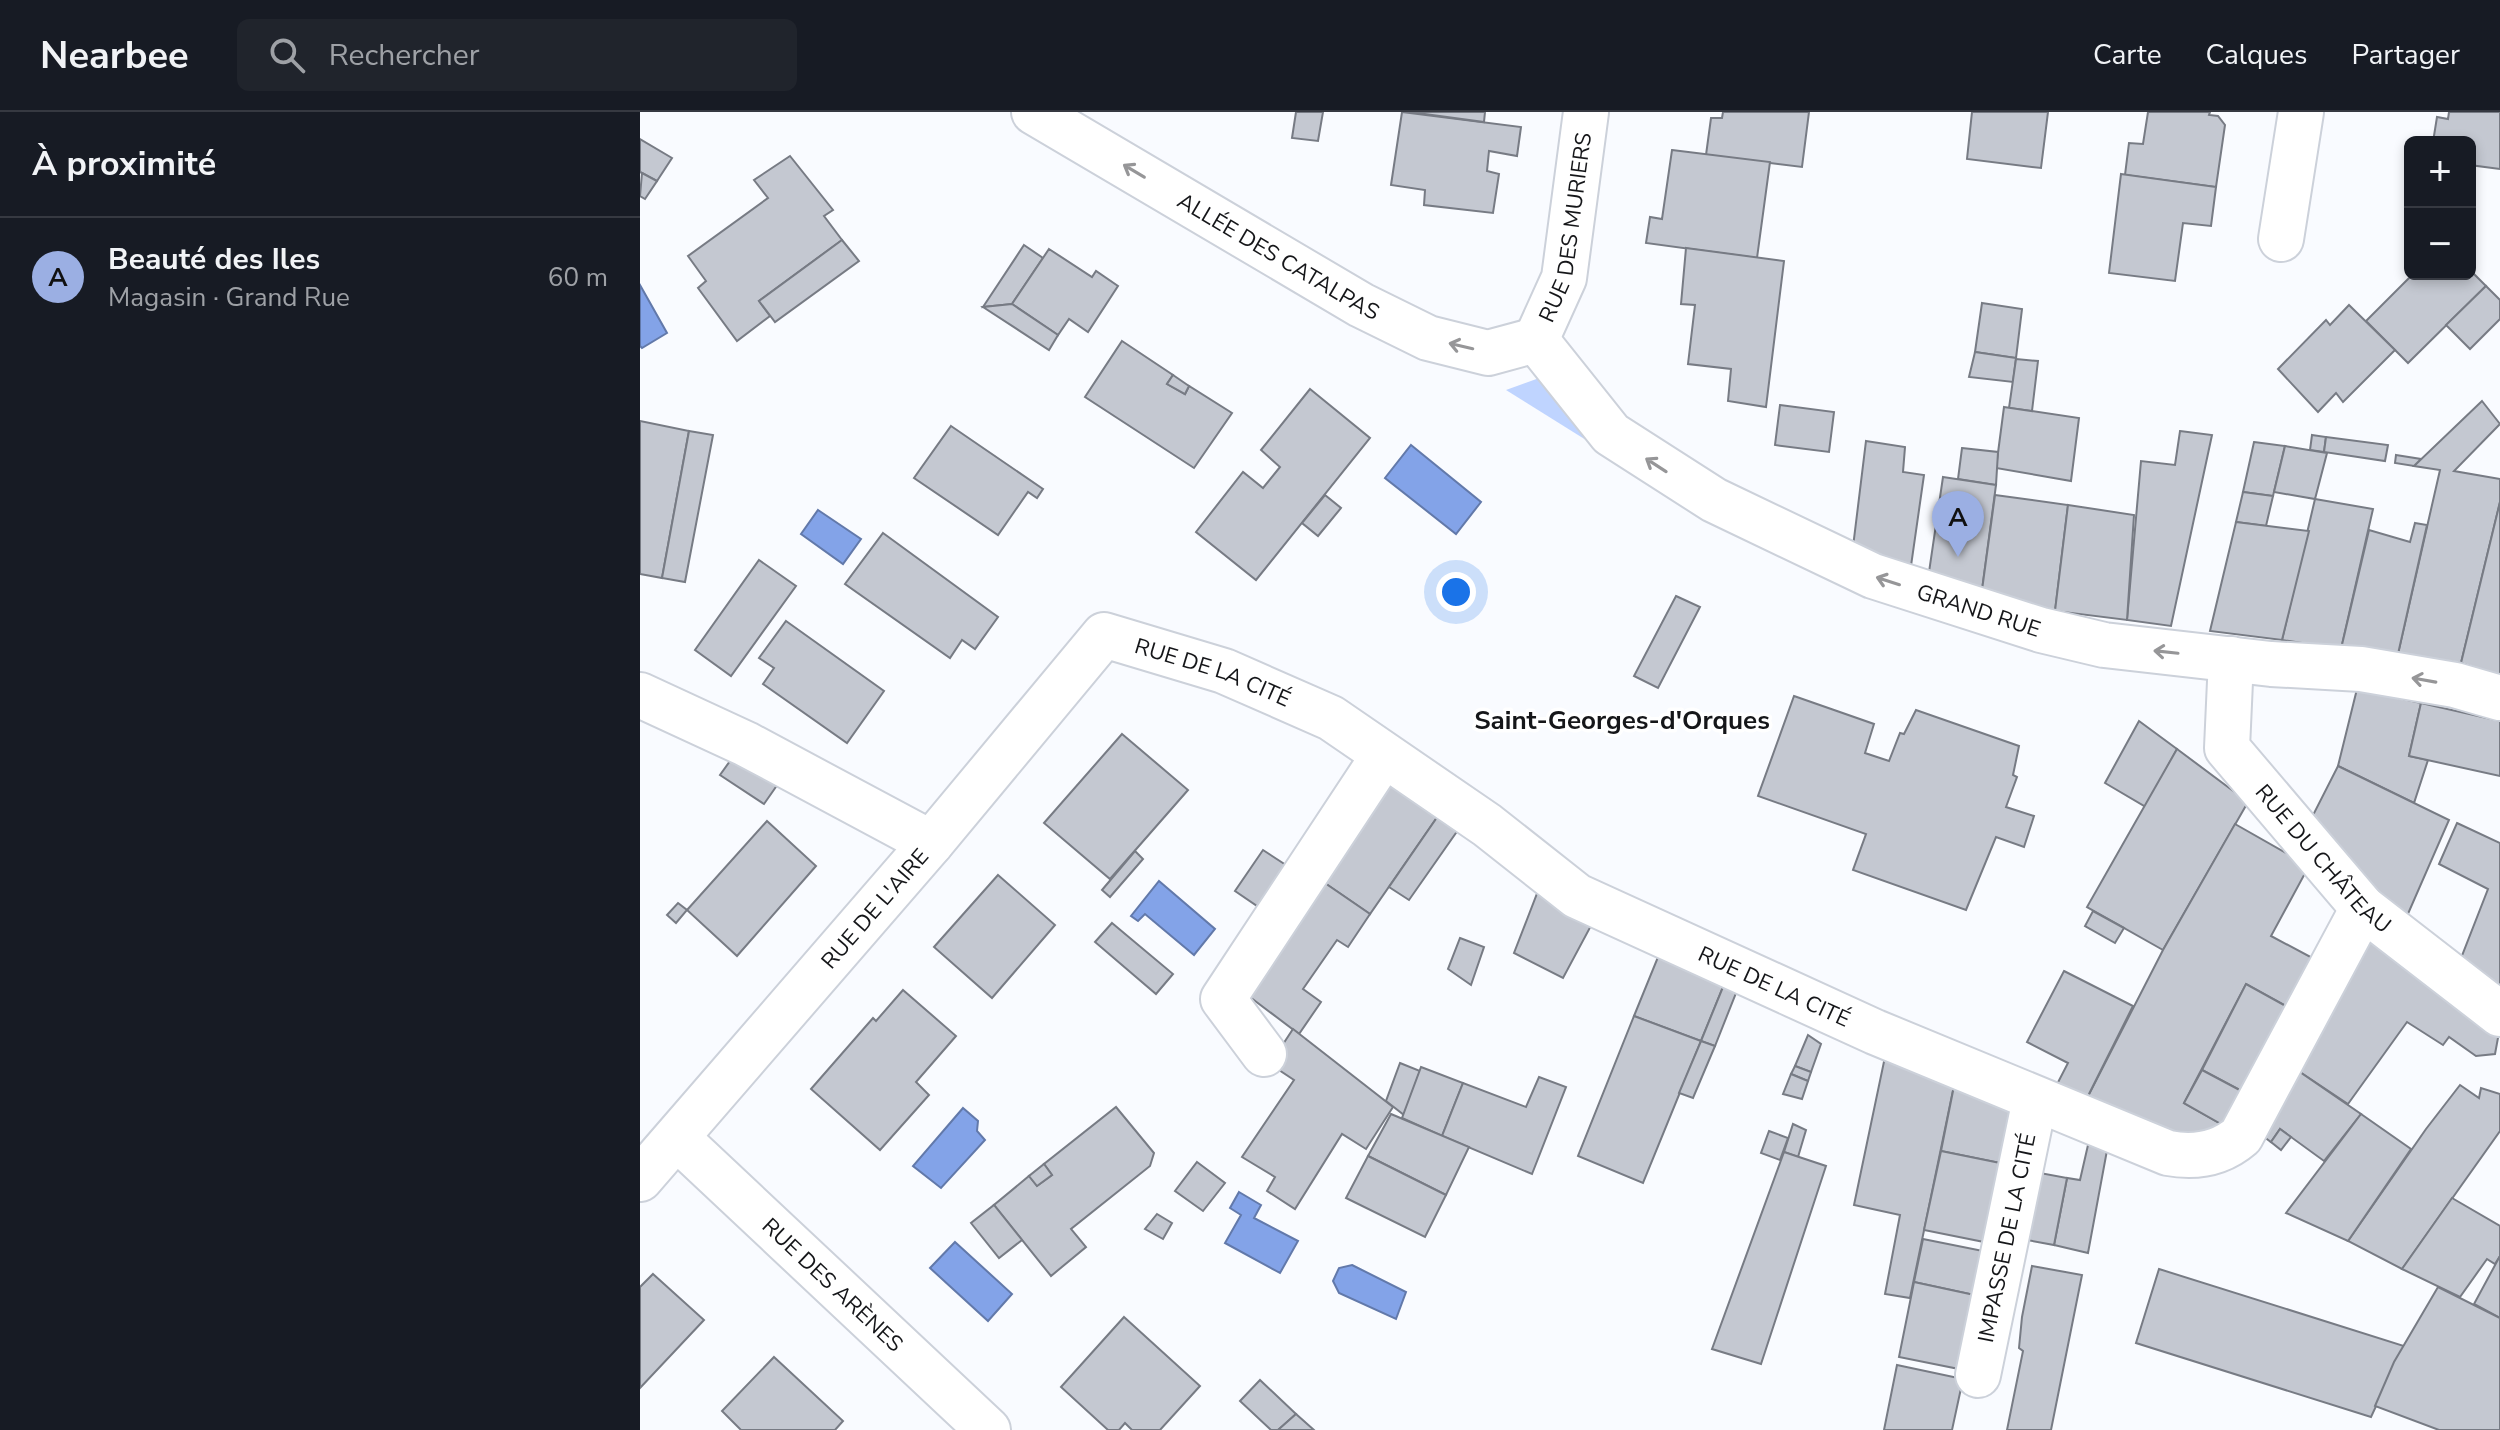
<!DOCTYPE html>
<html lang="fr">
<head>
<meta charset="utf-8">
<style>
	:root { --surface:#171b24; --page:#20242c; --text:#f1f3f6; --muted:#9ea1a6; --line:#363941; --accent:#9bafe3 }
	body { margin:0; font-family:"Nunito Sans",sans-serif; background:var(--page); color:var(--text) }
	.controls { position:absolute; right:24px; top:24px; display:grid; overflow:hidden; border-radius:12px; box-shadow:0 4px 12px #0003 }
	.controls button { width:72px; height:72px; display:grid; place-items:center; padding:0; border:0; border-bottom:2px solid var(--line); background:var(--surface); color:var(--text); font:40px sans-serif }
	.you { position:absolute; left:816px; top:480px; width:28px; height:28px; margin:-20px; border:6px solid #fff; border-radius:50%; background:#1a73e8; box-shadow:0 0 0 12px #1a73e833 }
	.badge { display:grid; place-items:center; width:52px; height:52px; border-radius:50%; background:var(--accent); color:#111; font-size:26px; font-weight:700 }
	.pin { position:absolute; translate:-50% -66px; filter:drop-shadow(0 2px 4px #0008) }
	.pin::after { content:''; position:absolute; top:42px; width:28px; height:24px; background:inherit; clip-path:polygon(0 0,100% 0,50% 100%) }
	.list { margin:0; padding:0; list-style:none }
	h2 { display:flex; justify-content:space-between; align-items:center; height:104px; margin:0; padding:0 32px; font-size:34px }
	h2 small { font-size:26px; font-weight:400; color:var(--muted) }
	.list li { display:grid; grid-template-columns:52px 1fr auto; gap:24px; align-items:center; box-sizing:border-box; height:120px; padding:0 32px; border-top:2px solid var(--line) }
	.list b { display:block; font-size:30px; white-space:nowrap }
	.list p { margin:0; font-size:26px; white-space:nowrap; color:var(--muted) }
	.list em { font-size:26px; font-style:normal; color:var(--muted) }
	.icon { flex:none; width:44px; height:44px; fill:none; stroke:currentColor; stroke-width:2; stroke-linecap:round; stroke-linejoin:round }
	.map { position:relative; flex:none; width:1860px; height:1318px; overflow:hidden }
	header { display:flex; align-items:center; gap:48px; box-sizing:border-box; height:112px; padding:0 40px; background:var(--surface); border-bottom:2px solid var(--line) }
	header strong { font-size:38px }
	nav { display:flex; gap:44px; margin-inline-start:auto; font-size:28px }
	.search { width:560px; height:72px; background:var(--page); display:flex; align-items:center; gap:20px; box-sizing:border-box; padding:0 28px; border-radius:12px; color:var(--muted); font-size:30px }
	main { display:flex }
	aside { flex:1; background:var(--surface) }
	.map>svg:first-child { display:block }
	.green { fill:#bfd4ff }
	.water { fill:#83a3e8; stroke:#6279aa; stroke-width:2 }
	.building { fill:#c4c8d1; stroke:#777b84; stroke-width:2 }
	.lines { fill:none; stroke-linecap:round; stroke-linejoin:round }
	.minor-casing { stroke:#ccd1da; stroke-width:48 }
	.minor { stroke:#fff; stroke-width:44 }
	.oneway { stroke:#969698 }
	.labels { text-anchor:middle; stroke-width:7; stroke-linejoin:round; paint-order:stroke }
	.street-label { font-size:22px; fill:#151619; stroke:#fff }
	.quarter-label { font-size:26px; font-weight:bold; fill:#151619; stroke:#fff }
</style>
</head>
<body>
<header>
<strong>Nearbee</strong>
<div class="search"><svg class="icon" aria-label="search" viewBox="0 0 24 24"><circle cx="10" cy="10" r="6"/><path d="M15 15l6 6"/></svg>Rechercher</div>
<nav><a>Carte</a><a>Calques</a><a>Partager</a></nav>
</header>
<main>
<aside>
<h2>À proximité<small></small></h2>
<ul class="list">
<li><span class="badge">A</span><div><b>Beauté des Iles</b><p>Magasin · Grand Rue</p></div><em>60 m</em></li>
</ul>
</aside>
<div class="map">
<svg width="1860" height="1318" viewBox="0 0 1860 1318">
	<rect width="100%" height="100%" fill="#f9fbff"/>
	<path class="green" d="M902,265L962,338L866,278Z"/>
	<g class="water">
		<path d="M0,173L27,221L2,236L0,234Z"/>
		<path d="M771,333L841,390L816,422L745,366Z"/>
		<path d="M178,398L221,427L203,452L161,422Z"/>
		<path d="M519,769L575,817L554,843L505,802L498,809L491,804Z"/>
		<path d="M323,996L338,1009L337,1019L345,1028L301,1076L273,1054Z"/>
		<path d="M599,1080L621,1093L614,1106L658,1129L640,1161L585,1131L601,1103L590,1096Z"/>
		<path d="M315,1130L372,1182L348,1209L290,1156Z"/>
		<path d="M712,1153L766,1180L756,1207L699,1181L693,1169L699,1156Z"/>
	</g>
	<g class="building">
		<path d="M656,0H683L678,29L652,26Z"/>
		<path d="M762,0L881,15L877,44L849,39L847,59L859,62L853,101L784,93L785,78L751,73Z"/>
		<path d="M770,0H845L844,10Z"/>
		<path d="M1083,0H1169L1162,55L1066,43L1071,6H1082Z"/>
		<path d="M1332,0H1408L1401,56L1327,47Z"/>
		<path d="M1508,0H1570L1569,3L1578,4L1585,13L1576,75L1485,63L1489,31L1503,32Z"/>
		<path d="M1809,0H1860V57L1830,53V30H1793L1797,5L1808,7Z"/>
		<path d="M0,27L32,46L17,69L0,60Z"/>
		<path d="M1032,38L1130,50L1117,146L1006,131L1010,105L1022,107Z"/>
		<path d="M150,44L193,98L184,104L202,128L119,189L130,204L97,229L58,176L66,169L48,144L128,86L114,68Z"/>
		<path d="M2,61L17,69L5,87L0,84Z"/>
		<path d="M1481,62L1576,75L1571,114L1543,111L1535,169L1469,161Z"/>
		<path d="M202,128L219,149L135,210L119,189Z"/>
		<path d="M384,133L403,146L372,192L343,195Z"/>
		<path d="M1046,136L1144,149L1126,295L1088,289L1091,257L1048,252L1055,193L1041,192Z"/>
		<path d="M409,137L452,165L456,159L478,174L448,220L429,207L418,223L372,192Z"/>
		<path d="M1830,158L1846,174L1768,251L1726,209L1773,162H1830Z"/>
		<path d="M1846,174L1860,188V207L1830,237L1806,213Z"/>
		<path d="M1342,191L1382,197L1376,246L1335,240Z"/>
		<path d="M372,192L418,223L409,238L343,195Z"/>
		<path d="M1709,193L1755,238L1703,290L1696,281L1678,300L1638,257L1686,208L1690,213Z"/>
		<path d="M482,229L533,263L527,272L545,282L549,274L592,301L554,356L445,285Z"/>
		<path d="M1335,240L1376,246L1373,270L1329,265Z"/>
		<path d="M1376,247L1398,249L1392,299L1369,296Z"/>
		<path d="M533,263L549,274L545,282L527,272Z"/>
		<path d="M670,277L730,326L616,468L556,420L603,360L623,376L640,355L621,338Z"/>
		<path d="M1842,289L1860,312L1814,359L1860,367V390L1821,551L1758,542L1800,358L1774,354Z"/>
		<path d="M1140,293L1194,300L1189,340L1135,333Z"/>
		<path d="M1364,295L1439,306L1431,369L1356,356Z"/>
		<path d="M0,309L49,319L22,466L0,462Z"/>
		<path d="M311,314L403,377L397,386L388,380L358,423L274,366Z"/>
		<path d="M49,319L73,323L45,470L22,466Z"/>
		<path d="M1540,319L1572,323L1531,514L1487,508L1501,349L1535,353Z"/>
		<path d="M1672,323L1686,325L1684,340L1670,338Z"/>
		<path d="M1686,325L1748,333L1745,349L1684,340Z"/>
		<path d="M1226,329L1265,335L1263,360L1284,363L1271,454L1213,435Z"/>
		<path d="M1614,330L1645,334L1633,384L1603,380Z"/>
		<path d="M1645,334L1687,341L1675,387L1634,380Z"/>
		<path d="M1322,336L1358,340L1356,373L1318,367Z"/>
		<path d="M1756,343L1781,347L1774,354L1755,351Z"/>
		<path d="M1303,365L1356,373L1342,478L1289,460Z"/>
		<path d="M1603,380L1633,384L1626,414L1596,410Z"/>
		<path d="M685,383L701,396L678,424L662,411Z"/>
		<path d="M1355,383L1428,393L1415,499L1342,478Z"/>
		<path d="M1675,387L1733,397L1701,537L1642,528Z"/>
		<path d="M1860,390V564L1821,551Z"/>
		<path d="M1428,393L1494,403L1487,508L1415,499Z"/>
		<path d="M1596,410L1669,419L1642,528L1570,519Z"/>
		<path d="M1775,411L1787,413L1758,542L1701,537L1729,418L1770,430Z"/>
		<path d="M243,421L358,505L335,537L322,528L310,546L205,472Z"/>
		<path d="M119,448L156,474L91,564L55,538Z"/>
		<path d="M1036,484L1060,495L1018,576L994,564Z"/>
		<path d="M146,509L244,579L207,631L123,572L134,556L119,546Z"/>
		<path d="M1717,577L1781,591L1769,644L1788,648L1774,691L1698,654Z"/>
		<path d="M1154,584L1234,612L1225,641L1249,649L1260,621L1264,622L1276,598L1379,634L1373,663L1377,665L1366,695L1394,704L1384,735L1356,725L1326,798L1213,758L1226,722L1118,684Z"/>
		<path d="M1781,591L1860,609V664L1769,644Z"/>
		<path d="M1499,609L1537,637L1506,695L1465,671Z"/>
		<path d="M482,622L548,678L470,767L404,711Z"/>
		<path d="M1537,637L1608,690L1523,838L1447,795Z"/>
		<path d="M95,642L140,669L124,692L80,663Z"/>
		<path d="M1698,654L1809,708L1764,811L1669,711Z"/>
		<path d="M748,667L798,704L730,802L679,767Z"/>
		<path d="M798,704L818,718L769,788L749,775Z"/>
		<path d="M127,709L176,754L97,844L47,798Z"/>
		<path d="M1817,711L1860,731V884L1818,854L1848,777L1799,752Z"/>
		<path d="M1595,712L1669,754L1631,824L1678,849L1653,898L1606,872L1544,991L1588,1016L1531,1027L1443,994L1523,838Z"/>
		<path d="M623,738L652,757L623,798L595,779Z"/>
		<path d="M495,739L503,747L470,785L462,778Z"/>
		<path d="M358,763L415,813L352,886L294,835Z"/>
		<path d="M679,767L730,802L708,835L697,828L663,877L681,890L659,922L602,879Z"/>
		<path d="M898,779L953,810L923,866L874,841Z"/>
		<path d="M38,791L47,798L36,811L27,803Z"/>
		<path d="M1453,799L1484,816L1475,831L1445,814Z"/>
		<path d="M472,811L533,862L516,882L455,830Z"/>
		<path d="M1725,821L1860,915L1855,942L1836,944L1809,925L1803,933L1767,910L1708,992L1654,956Z"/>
		<path d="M820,826L844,835L831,873L808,857Z"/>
		<path d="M1018,845L1085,870L1061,929L994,904Z"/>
		<path d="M1424,859L1493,894L1443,994L1412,982L1428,951L1387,930Z"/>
		<path d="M1085,870L1098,876L1075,934L1061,929Z"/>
		<path d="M1606,872L1653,898L1609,983L1562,958Z"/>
		<path d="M263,878L316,924L276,970L289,983L240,1038L171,977L233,906L236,909Z"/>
		<path d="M994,904L1061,929L1003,1071L938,1044Z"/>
		<path d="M653,917L753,995L726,1037L702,1022L655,1097L627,1079L635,1065L602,1045L654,968L630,952Z"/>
		<path d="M1168,923L1181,932L1171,960L1155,954Z"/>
		<path d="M1061,929L1075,934L1053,986L1039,981Z"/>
		<path d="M1246,940L1316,964L1270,1186L1245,1182L1260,1103L1214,1093Z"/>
		<path d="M760,951L780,959L764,1003L746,989Z"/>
		<path d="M1155,954L1171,960L1168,969L1151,962Z"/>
		<path d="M781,955L823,971L802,1024L762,1006Z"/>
		<path d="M1654,956L1721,1002L1684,1049L1640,1017L1631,1030L1620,1022Z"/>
		<path d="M1562,958L1609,983L1588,1016L1544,991Z"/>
		<path d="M1151,962L1168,969L1162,987L1143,982Z"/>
		<path d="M1316,964L1377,991L1365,1052L1301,1039Z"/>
		<path d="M899,965L926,975L892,1062L802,1024L823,971L886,995Z"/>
		<path d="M1820,973L1839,986L1841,976L1860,982V1019L1762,1157L1708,1129L1786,1017Z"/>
		<path d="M476,995L514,1041L510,1054L431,1117L446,1135L411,1164L354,1093L389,1064L397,1074L412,1063L404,1052Z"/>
		<path d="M751,1002L829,1035L806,1083L728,1044Z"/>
		<path d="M1721,1002L1771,1037L1708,1129L1646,1101Z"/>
		<path d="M1153,1012L1166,1018L1158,1045L1144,1040Z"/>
		<path d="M1640,1017L1651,1025L1641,1038L1631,1030Z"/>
		<path d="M1129,1019L1148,1026L1140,1048L1121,1041Z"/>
		<path d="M1448,1033H1468L1448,1141L1414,1133L1427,1066L1440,1068Z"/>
		<path d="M1301,1039L1365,1052L1349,1131L1284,1118Z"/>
		<path d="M1144,1040L1186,1054L1121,1252L1072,1237Z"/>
		<path d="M728,1044L806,1083L785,1125L706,1086Z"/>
		<path d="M557,1050L585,1071L563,1099L535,1079Z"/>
		<path d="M404,1052L412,1063L397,1074L389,1064Z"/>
		<path d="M1389,1059L1427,1066L1414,1133L1376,1126Z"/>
		<path d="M1812,1086L1860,1114V1144L1855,1152L1847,1147L1820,1185L1762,1157Z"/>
		<path d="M354,1093L382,1128L359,1146L331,1111Z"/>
		<path d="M517,1102L532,1111L523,1127L505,1117Z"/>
		<path d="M1283,1127L1348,1140L1339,1184L1274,1170Z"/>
		<path d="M1860,1144V1206L1834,1192Z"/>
		<path d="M1392,1154L1442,1163L1411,1318H1367L1383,1239L1379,1236L1382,1205Z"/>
		<path d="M1519,1157L1764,1234L1731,1305L1496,1231Z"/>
		<path d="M13,1162L64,1208L0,1276V1175Z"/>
		<path d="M1274,1170L1339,1184L1324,1258L1259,1245Z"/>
		<path d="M1798,1175L1860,1206V1318H1799L1735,1294L1754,1250Z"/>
		<path d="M484,1205L560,1274L520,1318H492L485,1311L479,1318H468L421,1275Z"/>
		<path d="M134,1245L203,1309L195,1318H101L82,1299Z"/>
		<path d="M1257,1253L1323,1267L1312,1318H1244Z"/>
		<path d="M620,1268L656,1302L638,1318H631L600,1289Z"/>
		<path d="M656,1302L674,1318H638Z"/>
	</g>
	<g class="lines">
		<g class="minor-casing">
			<g id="minor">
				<path id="s1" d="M394,0L721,193L788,226L848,241L896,228"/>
				<path d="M1641,127L1661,0"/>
				<path id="s2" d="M896,228L971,322L1074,388L1233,464L1401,518L1464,533L1631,552L1721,557L1815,573L1860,586"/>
				<path id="s3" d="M896,228L924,166L946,0"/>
				<path id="s4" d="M1591,547L1587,636L1723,796L1860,902"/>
				<path d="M0,583L106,632L291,731"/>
				<path d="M624,942L583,887L744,643"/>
				<path id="s5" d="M37,1026L348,1318"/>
				<path id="s6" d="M0,1067L291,731L464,523L584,559L691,606L847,713L937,784L1235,920L1528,1041C1555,1046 1580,1042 1601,1024L1723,796"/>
				<path id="s7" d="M1338,1263L1395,987"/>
			</g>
		</g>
		<use href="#minor" class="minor"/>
	</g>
	<defs><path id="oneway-shaft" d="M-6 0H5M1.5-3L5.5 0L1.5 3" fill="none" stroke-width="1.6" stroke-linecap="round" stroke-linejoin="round" transform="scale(2)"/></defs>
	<g class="oneway">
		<use href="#oneway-shaft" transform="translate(494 59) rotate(-149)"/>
		<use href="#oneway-shaft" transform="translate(821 234) rotate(-167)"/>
		<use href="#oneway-shaft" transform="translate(1016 353) rotate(-147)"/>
		<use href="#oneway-shaft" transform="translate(1248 469) rotate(-162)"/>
		<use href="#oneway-shaft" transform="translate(1526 540) rotate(-174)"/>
		<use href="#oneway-shaft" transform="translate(1784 568) rotate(-170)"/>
	</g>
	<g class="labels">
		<g class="street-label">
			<text dy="8" stroke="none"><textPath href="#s3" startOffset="118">RUE DES MURIERS</textPath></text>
			<text dy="8" stroke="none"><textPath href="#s1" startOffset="284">ALLÉE DES CATALPAS</textPath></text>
			<text dy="8" stroke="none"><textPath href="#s2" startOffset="530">GRAND RUE</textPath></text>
			<text dy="8" stroke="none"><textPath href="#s6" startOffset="830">RUE DE LA CITÉ</textPath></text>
			<text dy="8" stroke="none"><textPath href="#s4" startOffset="236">RUE DU CHÂTEAU</textPath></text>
			<text dy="8" stroke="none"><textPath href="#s6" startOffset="358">RUE DE L'AIRE</textPath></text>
			<text dy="8" stroke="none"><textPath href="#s6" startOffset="1478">RUE DE LA CITÉ</textPath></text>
			<text dy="8" stroke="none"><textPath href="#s7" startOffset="140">IMPASSE DE LA CITÉ</textPath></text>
			<text dy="8" stroke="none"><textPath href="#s5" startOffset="214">RUE DES ARÈNES</textPath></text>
		</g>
		<g class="quarter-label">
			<text x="982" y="617">Saint-Georges-d'Orques</text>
		</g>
	</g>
</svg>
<div class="controls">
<button>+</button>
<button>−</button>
</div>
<div class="you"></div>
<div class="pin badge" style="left:1318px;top:445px">A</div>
</div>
</main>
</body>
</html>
